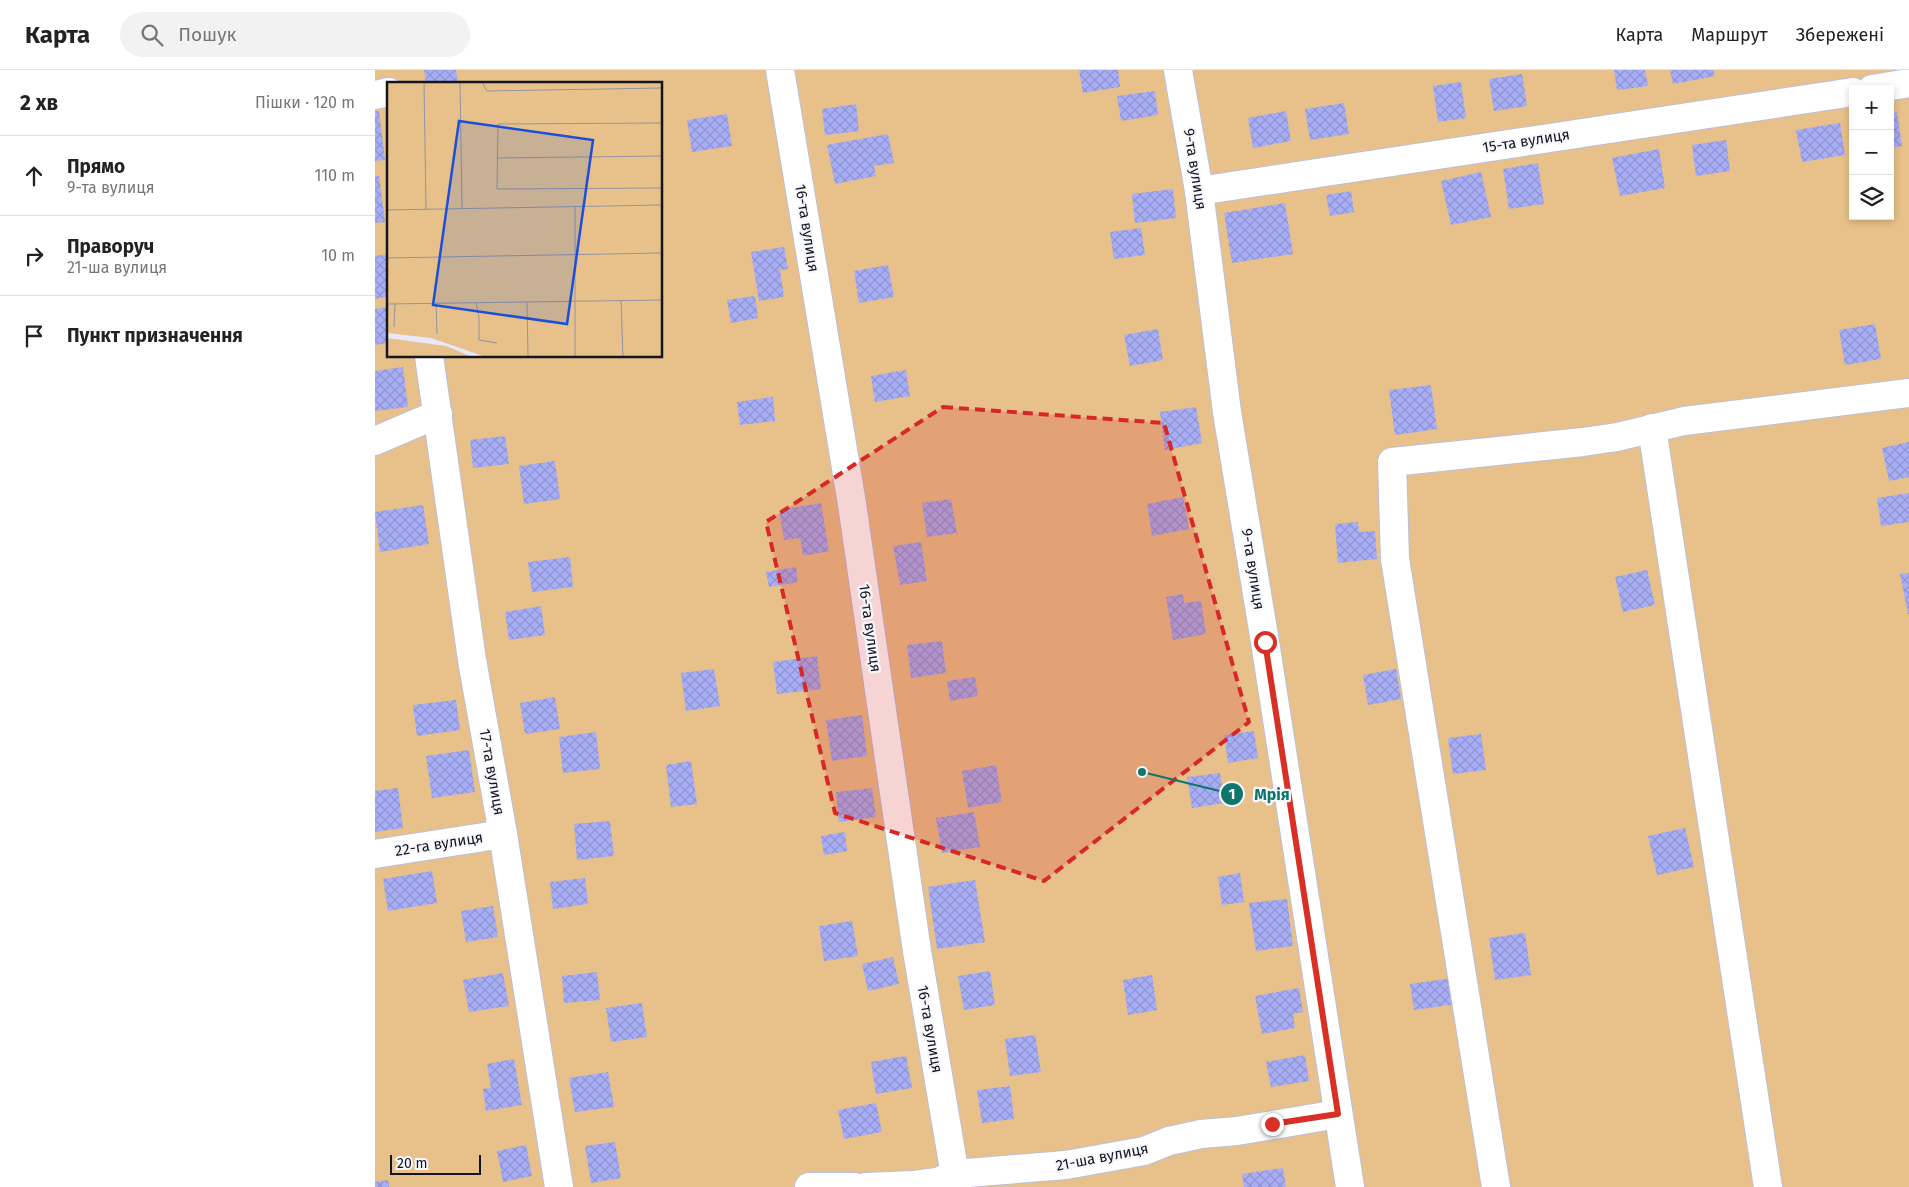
<!DOCTYPE html>
<html lang="uk">
<head>
<meta charset="utf-8">
<style>
	:root { --surface:#fff; --page:#f2f2f2; --text:#222; --muted:#767676; --line:#e0e0e0 }
	body { margin:0; font-family:"Fira Sans",sans-serif; background:var(--page); color:var(--text) }
	.controls { position:absolute; right:15px; top:15px; display:grid; overflow:hidden; border-radius:0px; box-shadow:0 2px 8px #0003 }
	.controls button { width:45px; height:45px; display:grid; place-items:center; padding:0; border:0; border-bottom:1px solid var(--line); background:var(--surface); color:var(--text); font:25px sans-serif }
	.scale { position:absolute; left:15px; bottom:12px; width:91px; box-sizing:border-box; padding-left:5px; border:2px solid #14151f; border-top:0; font-size:14px; line-height:18px; white-space:nowrap; color:#14151f; -webkit-text-stroke:4px #f7f8fe; paint-order:stroke }
	.stop { position:absolute; width:15px; height:15px; margin:-11px; border:4px solid #d93025; border-radius:50%; background:#fff }
	.stop.end { background:#d93025; border-color:#fff; box-shadow:0 1px 5px #0008 }
	.list { margin:0; padding:0; list-style:none }
	h2 { display:flex; justify-content:space-between; align-items:center; height:65px; margin:0; padding:0 20px; font-size:21px }
	h2 small { font-size:16px; font-weight:400; color:var(--muted) }
	.list li { display:grid; grid-template-columns:32px 1fr auto; gap:15px; align-items:center; box-sizing:border-box; height:80px; padding:0 20px; border-top:1px solid var(--line) }
	.list b { display:block; font-size:19px; white-space:nowrap }
	.list p { margin:0; font-size:16px; white-space:nowrap; color:var(--muted) }
	.list em { font-size:16px; font-style:normal; color:var(--muted) }
	.icon { flex:none; width:28px; height:28px; fill:none; stroke:currentColor; stroke-width:2; stroke-linecap:round; stroke-linejoin:round }
	.map { position:relative; flex:none; width:1534px; height:1117px; overflow:hidden }
	header { display:flex; align-items:center; gap:30px; box-sizing:border-box; height:70px; padding:0 25px; background:var(--surface); border-bottom:1px solid var(--line) }
	header strong { font-size:24px }
	nav { display:flex; gap:28px; margin-inline-start:auto; font-size:18px }
	.search { width:350px; height:45px; background:var(--page); display:flex; align-items:center; gap:12px; box-sizing:border-box; padding:0 18px; border-radius:28px; color:var(--muted); font-size:19px }
	main { display:flex }
	aside { flex:1; background:var(--surface) }
	.map>svg:first-child { display:block }
	.garden { fill:#e7c189; fill-rule:evenodd }
	.building { fill:url(#building-cross-hatch) }
	.lines { fill:none; stroke-linecap:round; stroke-linejoin:round }
	.minor-casing { stroke:#bcbfdb; stroke-width:30 }
	.minor { stroke:#fff; stroke-width:28 }
	.route { stroke:#d93025; stroke-width:6 }
	.marked { fill:#d62828; fill-opacity:0.2; stroke:#d62828; stroke-width:4; stroke-dasharray:10 6; stroke-linejoin:round }
	.labels { text-anchor:middle; stroke-width:4.5; stroke-linejoin:round; paint-order:stroke }
	.street-label { font-size:15px; fill:#14151f; stroke:#f7f8fe }
	.inset-road { fill:none; stroke:#9394a3; stroke-width:1 }
	.view { fill:#1d4ed8; fill-opacity:0.15; stroke:#1d4ed8; stroke-width:2.5 }
	.inset-edge { fill:none; stroke:#14151f; stroke-width:2.5 }
	.leader { fill:none; stroke:#0f766e; stroke-width:2 }
	.callout-dot { fill:#0f766e; stroke:#f7f8fe; stroke-width:2 }
	.mark-label { font-size:15px; text-anchor:middle; font-weight:bold; fill:#fff }
	.callout-label { font-size:16px; text-anchor:middle; font-weight:bold; fill:#0f766e; stroke:#f7f8fe; stroke-width:4.5; stroke-linejoin:round; paint-order:stroke }
</style>
</head>
<body>
<header>
<strong>Карта</strong>
<div class="search"><svg class="icon" aria-label="search" viewBox="0 0 24 24"><circle cx="10" cy="10" r="6"/><path d="M15 15l6 6"/></svg>Пошук</div>
<nav><a>Карта</a><a>Маршрут</a><a>Збережені</a></nav>
</header>
<main>
<aside>
<h2>2 хв<small>Пішки · 120 m</small></h2>
<ul class="list">
<li><svg class="icon" aria-label="ahead" viewBox="0 0 24 24"><path d="M12 20V5M6 11l6-6 6 6"/></svg><div><b>Прямо</b><p>9-та вулиця</p></div><em>110 m</em></li>
<li><svg class="icon" aria-label="right" viewBox="0 0 24 24"><path d="M7 20v-9h11M14 6l5 5-5 5"/></svg><div><b>Праворуч</b><p>21-ша вулиця</p></div><em>10 m</em></li>
<li><svg class="icon" aria-label="arrive" viewBox="0 0 24 24"><path d="M6 21V4h12l-3 4 3 4H6"/></svg><div><b>Пункт призначення</b></div></li>
</ul>
</aside>
<div class="map">
<svg width="1534" height="1117" viewBox="0 0 1534 1117">
	<defs>
		<pattern id="building-cross-hatch" width="8" height="8" patternUnits="userSpaceOnUse" patternTransform="scale(1.25)"><rect width="8" height="8" fill="#a8aef5"/><path d="M0 0l8 8M0 8l8-8" fill="none" stroke="#9095d2"/></pattern>
	</defs>
	<rect width="100%" height="100%" fill="#e7e9fb"/>
	<path class="garden" d="M0,0H1534V1117H0ZM14,14H286V286H14ZM1478,19H1515V146H1478Z"/>
	<g class="building">
		<path d="M49,0H81L83,14H51Z"/>
		<path d="M704,0H743L745,17L708,23Z"/>
		<path d="M1239,0H1270L1273,16L1242,20Z"/>
		<path d="M1295,0H1338L1340,6L1298,14Z"/>
		<path d="M1147,4L1152,36L1119,41L1114,9Z"/>
		<path d="M1086,12L1091,48L1063,52L1058,16Z"/>
		<path d="M780,21L783,45L746,51L742,26Z"/>
		<path d="M969,33L974,64L935,70L930,39Z"/>
		<path d="M481,34L484,61L450,65L447,39Z"/>
		<path d="M0,41H4L10,90L0,91Z"/>
		<path d="M911,41L916,71L878,78L873,48Z"/>
		<path d="M1522,42L1527,76L1515,78V43Z"/>
		<path d="M352,44L357,76L317,82L312,50Z"/>
		<path d="M1465,53L1470,85L1427,92L1421,60Z"/>
		<path d="M513,64L519,93L499,96L501,106L460,114L452,75Z"/>
		<path d="M1351,70L1355,101L1321,106L1317,75Z"/>
		<path d="M1284,79L1290,118L1245,126L1237,88Z"/>
		<path d="M1163,93L1169,134L1134,139L1128,99Z"/>
		<path d="M1106,102L1116,147L1076,155L1066,111Z"/>
		<path d="M0,106H4L10,152L0,153Z"/>
		<path d="M798,119L801,148L760,153L757,124Z"/>
		<path d="M976,121L979,142L955,146L951,125Z"/>
		<path d="M910,133L918,184L857,193L849,143Z"/>
		<path d="M766,158L770,185L739,189L735,162Z"/>
		<path d="M409,177L413,199L405,200L409,227L384,231L376,182Z"/>
		<path d="M14,184V226L0,229V186Z"/>
		<path d="M513,195L519,227L484,233L479,201Z"/>
		<path d="M380,226L383,248L356,253L352,230Z"/>
		<path d="M14,237V273L0,275V239Z"/>
		<path d="M1500,254L1506,289L1470,295L1464,260Z"/>
		<path d="M783,259L788,290L755,296L749,265Z"/>
		<path d="M28,297L33,337L0,341V301Z"/>
		<path d="M531,300L535,326L500,332L496,306Z"/>
		<path d="M1056,315L1062,359L1020,365L1014,320Z"/>
		<path d="M398,327L400,351L365,355L362,332Z"/>
		<path d="M821,337L827,373L790,380L785,342Z"/>
		<path d="M130,366L134,394L98,398L95,370Z"/>
		<path d="M1534,372V407L1514,411L1507,378Z"/>
		<path d="M180,391L185,429L149,434L144,396Z"/>
		<path d="M1534,423V452L1506,456L1502,428Z"/>
		<path d="M808,427L814,459L777,466L772,434Z"/>
		<path d="M576,429L582,463L552,467L547,433Z"/>
		<path d="M446,433L454,481L428,486L425,468L409,470L404,440Z"/>
		<path d="M48,435L54,474L5,482L0,442Z"/>
		<path d="M983,452L984,462L1000,461L1002,489L963,493L960,454Z"/>
		<path d="M546,472L552,511L525,515L518,476Z"/>
		<path d="M195,487L198,517L157,522L153,492Z"/>
		<path d="M421,497L423,512L394,517L391,502Z"/>
		<path d="M1272,500L1280,535L1248,542L1240,507Z"/>
		<path d="M1534,503V544H1533L1525,504Z"/>
		<path d="M808,524L809,533L826,531L831,564L798,570L791,527Z"/>
		<path d="M166,536L170,565L134,570L130,542Z"/>
		<path d="M567,571L571,603L536,608L532,575Z"/>
		<path d="M442,586L446,619L402,624L398,592Z"/>
		<path d="M339,599L345,636L311,641L306,603Z"/>
		<path d="M1021,599L1026,629L993,635L988,605Z"/>
		<path d="M600,607L603,626L575,631L572,611Z"/>
		<path d="M180,627L185,659L150,664L145,633Z"/>
		<path d="M81,630L85,660L42,666L38,635Z"/>
		<path d="M487,645L492,686L457,691L451,650Z"/>
		<path d="M879,661L883,688L853,693L849,665Z"/>
		<path d="M221,662L225,699L188,703L184,667Z"/>
		<path d="M1106,664L1111,700L1078,704L1073,668Z"/>
		<path d="M94,680L100,722L57,728L51,686Z"/>
		<path d="M316,691L322,734L296,737L291,695Z"/>
		<path d="M621,695L627,732L593,738L587,701Z"/>
		<path d="M845,703L850,733L817,738L812,707Z"/>
		<path d="M23,718L28,758L0,762V721Z"/>
		<path d="M497,718L501,747L464,752L461,722Z"/>
		<path d="M599,742L605,777L567,783L561,748Z"/>
		<path d="M235,751L239,786L202,790L199,754Z"/>
		<path d="M1310,758L1319,797L1282,805L1273,766Z"/>
		<path d="M470,762L472,781L449,785L446,766Z"/>
		<path d="M57,801L62,833L13,841L8,809Z"/>
		<path d="M865,803L869,832L847,835L843,807Z"/>
		<path d="M210,808L213,834L178,839L175,812Z"/>
		<path d="M600,810L610,872L562,879L553,817Z"/>
		<path d="M912,829L918,876L881,881L874,833Z"/>
		<path d="M118,836L123,867L91,872L86,841Z"/>
		<path d="M477,851L483,886L449,891L444,856Z"/>
		<path d="M1150,863L1156,905L1120,910L1114,868Z"/>
		<path d="M518,887L524,914L493,921L487,894Z"/>
		<path d="M615,901L620,935L589,940L583,906Z"/>
		<path d="M222,902L225,930L189,933L187,906Z"/>
		<path d="M128,903L134,936L94,942L88,910Z"/>
		<path d="M777,905L782,940L753,945L748,910Z"/>
		<path d="M1079,908L1082,934L1039,940L1035,914Z"/>
		<path d="M924,918L928,942L918,944L920,958L887,964L880,926Z"/>
		<path d="M267,933L272,967L236,972L231,938Z"/>
		<path d="M660,965L666,1002L635,1006L630,969Z"/>
		<path d="M930,985L934,1011L896,1017L891,992Z"/>
		<path d="M531,986L537,1018L501,1024L496,992Z"/>
		<path d="M139,989L147,1035L111,1041L108,1019L116,1018L112,994Z"/>
		<path d="M233,1002L239,1037L200,1042L194,1008Z"/>
		<path d="M635,1016L639,1049L607,1053L602,1020Z"/>
		<path d="M501,1033L507,1062L469,1069L463,1040Z"/>
		<path d="M240,1072L246,1108L216,1113L210,1076Z"/>
		<path d="M151,1075L157,1106L128,1112L122,1081Z"/>
		<path d="M908,1098L911,1117H869L867,1104Z"/>
		<path d="M13,1110L14,1117H0V1112Z"/>
	</g>
	<g class="lines">
		<g class="minor-casing">
			<g id="minor">
				<path d="M405,0L477,434L542,881L582,1117"/>
				<path d="M803,0L824,121L852,342L890,572L975,1117"/>
				<path d="M1497,19L1534,13"/>
				<path d="M0,25L14,22"/>
				<path d="M824,121L1478,22"/>
				<path d="M54,286L97,590L128,764L184,1117"/>
				<path d="M1277,358L1393,1117"/>
				<path d="M0,371L63,344"/>
				<path d="M0,784L128,764"/>
				<path d="M434,1117H479"/>
				<path d="M491,1117L539,1115L563,1112L580,1104L691,1095L769,1081L794,1071L826,1064L862,1061L963,1044"/>
				<path d="M1121,1117L1020,489L1017,392L1208,372L1242,367L1309,351L1534,323"/>
			</g>
		</g>
		<use href="#minor" class="minor"/>
	</g>
	<g class="lines">
		<path class="route" d="M890,572L963,1044L897,1054"/>
	</g>
	<path class="marked" d="M568,337L789,353L874,652L669,811L460,743L391,452Z"/>
	<g class="labels">
		<g class="street-label">
			<text transform="translate(1151 71) rotate(-9)" y="5">15-та вулиця</text>
			<text transform="translate(820 99) rotate(81)" y="5">9-та вулиця</text>
			<text transform="translate(432 158) rotate(81)" y="5">16-та вулиця</text>
			<text transform="translate(878 499) rotate(81)" y="5">9-та вулиця</text>
			<text transform="translate(495 558) rotate(82)" y="5">16-та вулиця</text>
			<text transform="translate(117 702) rotate(80)" y="5">17-та вулиця</text>
			<text transform="translate(64 774) rotate(-9)" y="5">22-га вулиця</text>
			<text transform="translate(555 959) rotate(80)" y="5">16-та вулиця</text>
			<text transform="translate(727 1087) rotate(-11)" y="5">21-ша вулиця</text>
		</g>
	</g>
	<g transform="translate(12 12)">
		<rect width="275" height="275" fill="#e7e9fb"/>
		<path d="M0,256L59,264L85,275H0Z" fill="#e7c189"/>
		<path d="M0,0H275V275H99L44,256L0,251Z" fill="#e7c189"/>
		<path class="inset-road" d="M37,0L39,127M73,0L75,126M95,0L100,9L275,6M275,41L111,42L110,107L275,106M111,76L275,74M188,125V275M0,128L275,123M0,176L275,171M234,218L236,275M140,220L141,275M49,221L50,252M89,221L92,235V258L110,261M0,222L275,218M7,245L8,222"/>
		<path class="view" d="M72,39L206,58L180,242L46,223Z"/>
		<rect width="275" height="275" class="inset-edge"/>
	</g>
	<path class="leader" d="M767 702L857 724"/>
	<g class="callout-dot">
		<circle cx="767" cy="702" r="5"/>
		<circle cx="857" cy="724" r="12"/>
	</g>
	<g class="mark-label">
		<text x="857" y="729">1</text>
	</g>
	<g class="callout-label">
		<text x="897" y="730">Мрія</text>
	</g>
</svg>
<div class="controls">
<button>+</button>
<button>−</button>
<button><svg class="icon" aria-label="layers" viewBox="0 0 24 24"><path d="M12 4l9 5-9 5-9-5zM3 14l9 5 9-5"/></svg></button>
</div>
<div class="scale">20 m</div>
<div class="stop" style="left:890px;top:572px"></div>
<div class="stop end" style="left:897px;top:1054px"></div>
</div>
</main>
</body>
</html>
